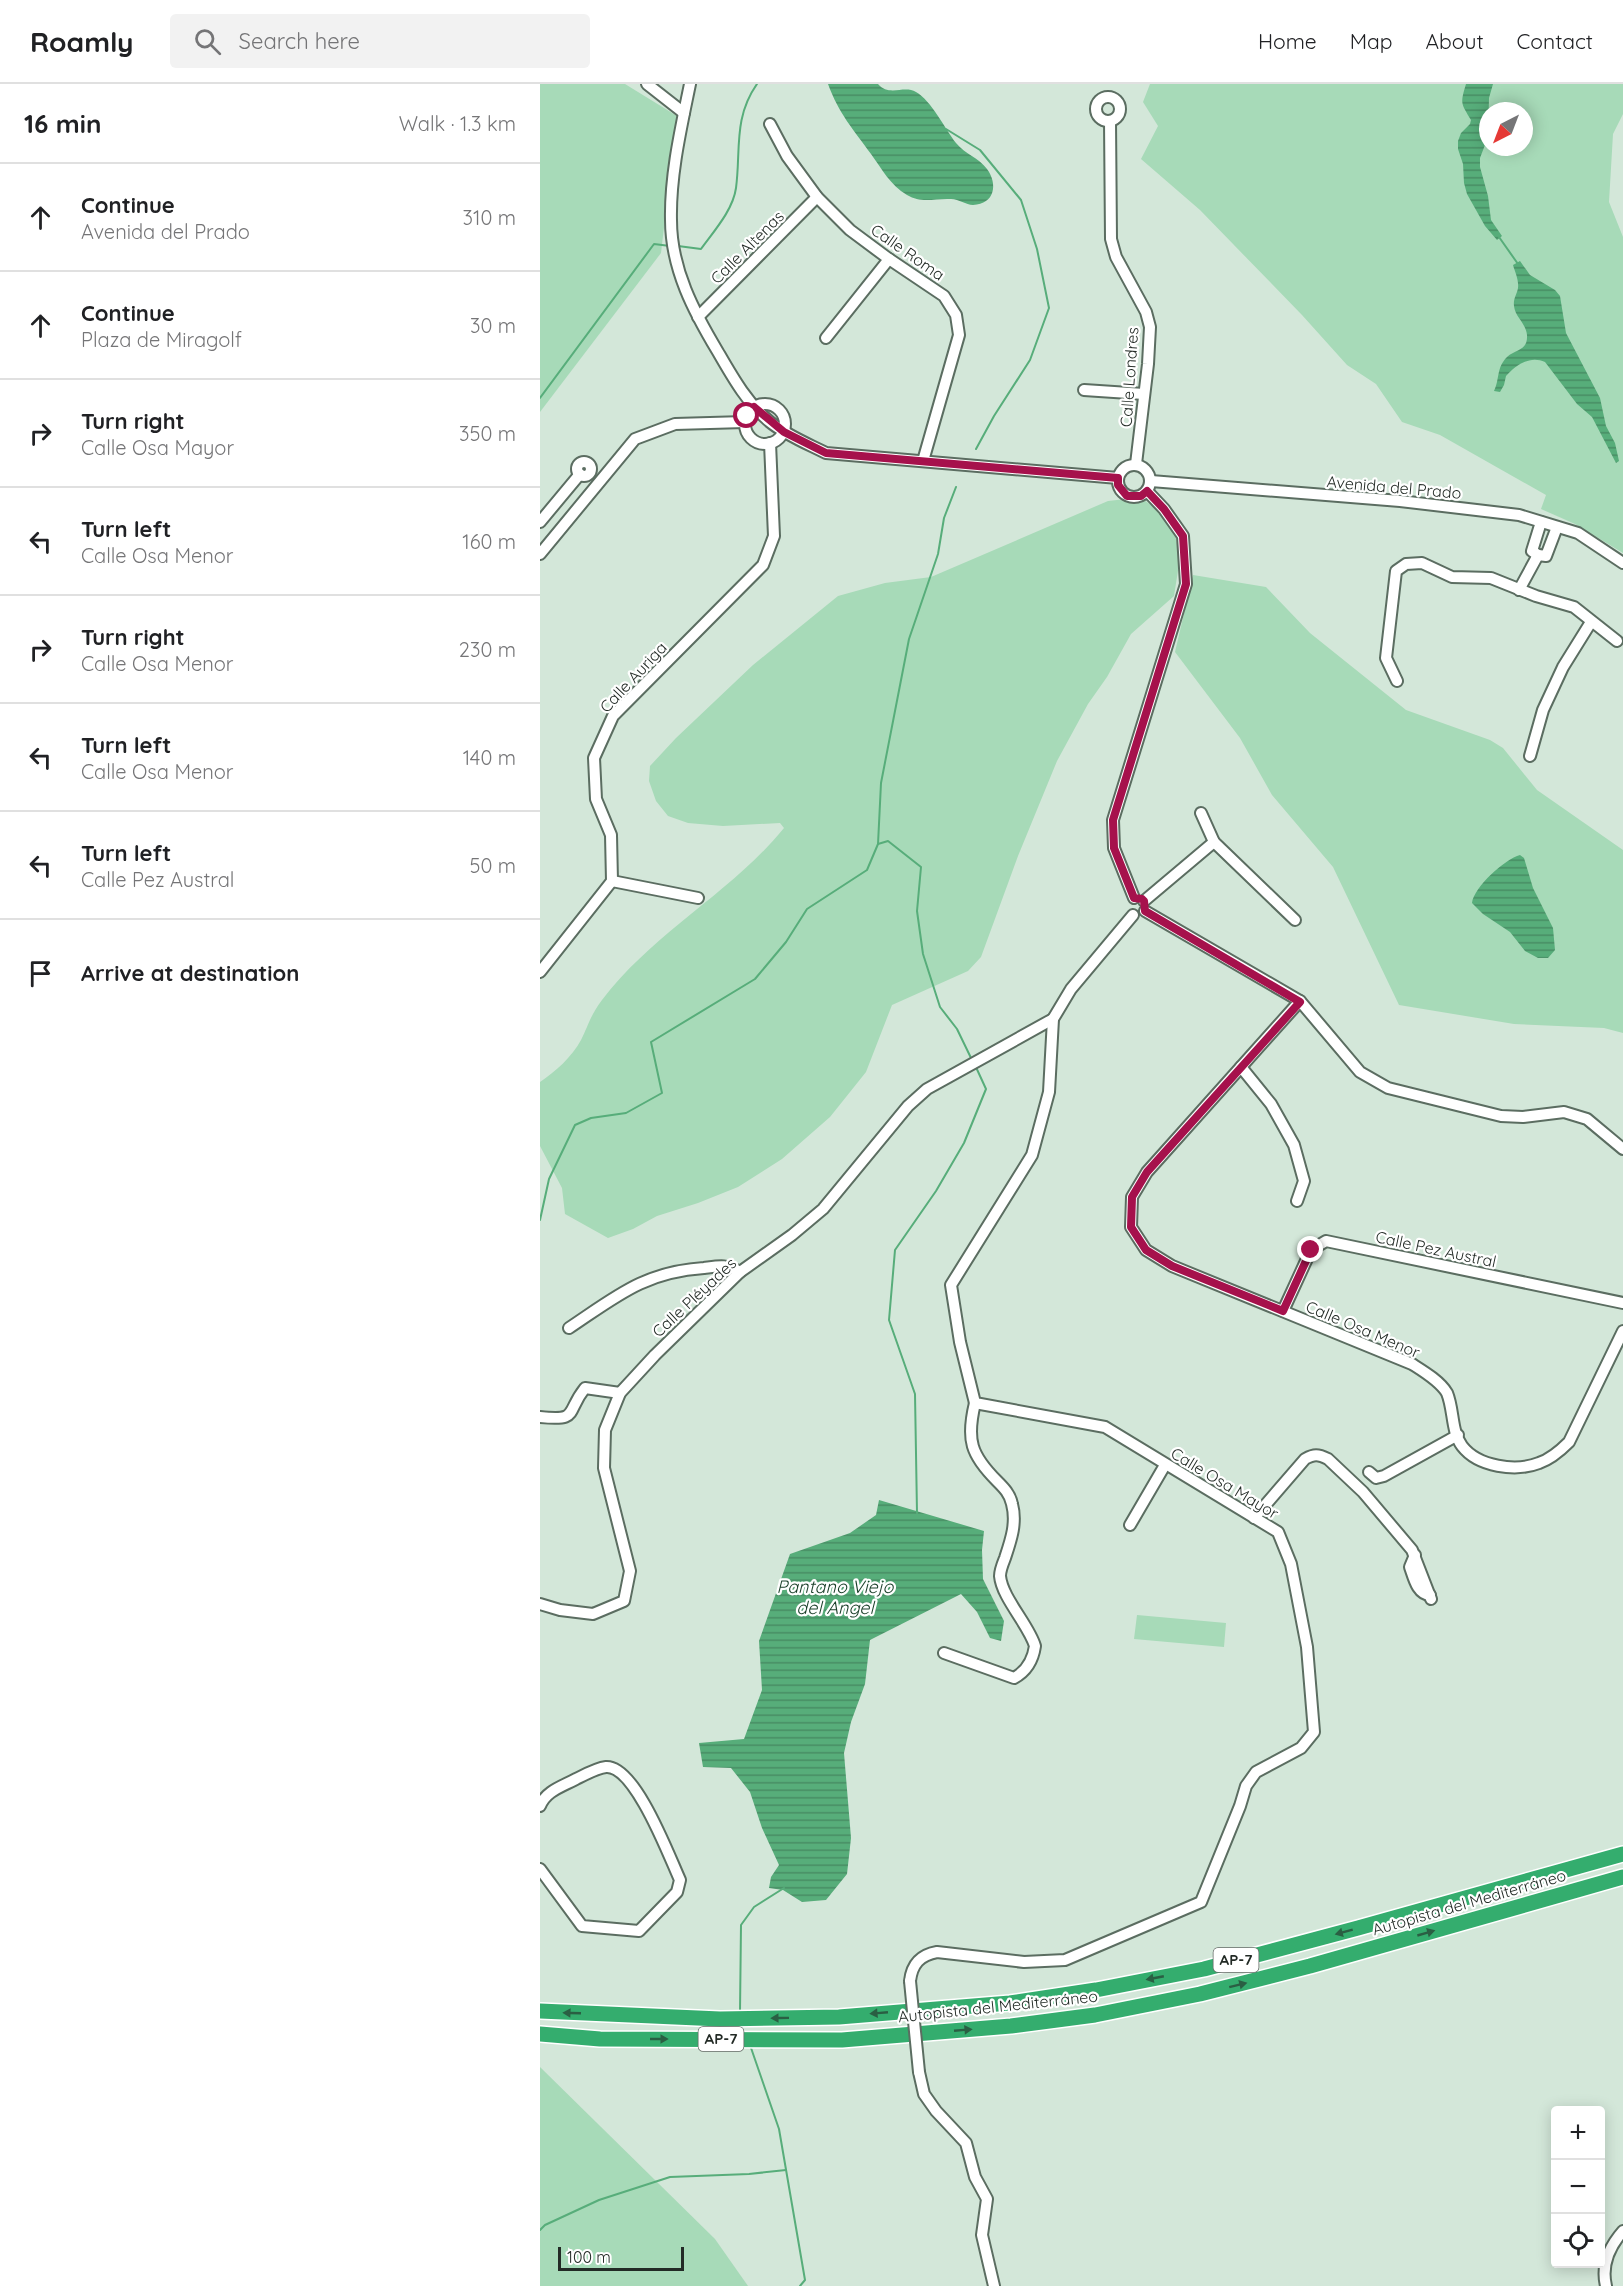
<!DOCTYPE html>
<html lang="en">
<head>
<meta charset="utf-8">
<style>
	:root { --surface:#fff; --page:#f2f2f2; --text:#202124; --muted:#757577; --line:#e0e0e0 }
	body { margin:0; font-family:Quicksand,sans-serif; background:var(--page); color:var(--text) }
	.controls { position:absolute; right:18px; bottom:18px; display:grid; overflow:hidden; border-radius:6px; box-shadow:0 3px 15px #0003 }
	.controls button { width:54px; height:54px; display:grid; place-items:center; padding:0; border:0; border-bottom:2px solid var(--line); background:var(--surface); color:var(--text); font:30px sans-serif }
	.compass { position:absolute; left:939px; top:18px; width:54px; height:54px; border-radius:50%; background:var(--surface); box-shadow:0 3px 15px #0003; rotate:222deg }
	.scale { position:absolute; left:18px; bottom:15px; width:126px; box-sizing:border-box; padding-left:6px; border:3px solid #232b26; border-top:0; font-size:16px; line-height:21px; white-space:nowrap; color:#232b26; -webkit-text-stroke:4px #fff; paint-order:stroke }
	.stop { position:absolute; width:18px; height:18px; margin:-14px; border:4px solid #a6114c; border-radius:50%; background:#fff }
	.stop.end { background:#a6114c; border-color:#fff; box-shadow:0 2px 6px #0008 }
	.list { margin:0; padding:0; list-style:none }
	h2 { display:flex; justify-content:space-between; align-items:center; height:78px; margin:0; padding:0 24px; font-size:26px }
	h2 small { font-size:20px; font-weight:400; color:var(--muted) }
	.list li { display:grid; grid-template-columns:39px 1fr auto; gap:18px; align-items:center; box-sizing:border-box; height:108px; padding:0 24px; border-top:2px solid var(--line) }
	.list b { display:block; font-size:22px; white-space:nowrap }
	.list p { margin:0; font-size:20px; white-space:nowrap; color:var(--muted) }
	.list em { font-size:20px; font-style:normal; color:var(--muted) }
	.icon { flex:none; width:33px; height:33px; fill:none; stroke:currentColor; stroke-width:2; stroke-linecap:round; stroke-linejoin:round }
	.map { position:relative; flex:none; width:1083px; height:2202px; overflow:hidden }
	header { display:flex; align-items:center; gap:36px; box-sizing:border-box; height:84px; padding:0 30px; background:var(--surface); border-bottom:2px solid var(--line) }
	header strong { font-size:28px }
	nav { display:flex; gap:33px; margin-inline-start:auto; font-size:21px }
	.search { width:420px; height:54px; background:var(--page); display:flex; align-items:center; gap:15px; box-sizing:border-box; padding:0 21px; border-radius:6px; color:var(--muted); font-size:22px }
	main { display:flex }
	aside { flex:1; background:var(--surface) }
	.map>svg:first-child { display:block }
	.grass { fill:#a7dab8; fill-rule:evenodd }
	.water { fill:url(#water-rules) }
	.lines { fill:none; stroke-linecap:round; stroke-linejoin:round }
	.stream { stroke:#57ad7a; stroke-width:2 }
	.minor-casing { stroke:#5b6d61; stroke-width:14 }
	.highway-casing { stroke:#fff; stroke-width:18 }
	.minor { stroke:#fff; stroke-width:10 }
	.highway { stroke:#34ad6e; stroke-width:15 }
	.minor-bridge-casing { stroke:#5b6d61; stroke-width:14; stroke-linecap:butt }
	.minor-bridge { stroke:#fff; stroke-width:10 }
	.oneway { fill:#2a5f43 }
	.route { stroke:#a6114c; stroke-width:8 }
	.labels { text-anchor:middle; stroke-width:4.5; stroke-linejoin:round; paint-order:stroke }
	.shield { fill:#fff; stroke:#656b67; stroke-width:1.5 }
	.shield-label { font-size:15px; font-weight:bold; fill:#232b26 }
	.street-label { font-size:16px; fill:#232b26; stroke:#fff }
	.water-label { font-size:18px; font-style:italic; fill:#183d27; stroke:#fff }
</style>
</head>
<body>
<header>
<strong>Roamly</strong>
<div class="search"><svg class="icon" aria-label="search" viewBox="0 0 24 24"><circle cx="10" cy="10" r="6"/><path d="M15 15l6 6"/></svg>Search here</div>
<nav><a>Home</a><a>Map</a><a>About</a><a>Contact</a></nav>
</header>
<main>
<aside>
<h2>16 min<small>Walk · 1.3 km</small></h2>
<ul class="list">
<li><svg class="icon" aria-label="ahead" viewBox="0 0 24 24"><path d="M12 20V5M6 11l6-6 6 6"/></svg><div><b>Continue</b><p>Avenida del Prado</p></div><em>310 m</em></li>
<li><svg class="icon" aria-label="ahead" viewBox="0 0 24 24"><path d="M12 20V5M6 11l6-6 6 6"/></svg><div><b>Continue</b><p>Plaza de Miragolf</p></div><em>30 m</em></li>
<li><svg class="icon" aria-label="right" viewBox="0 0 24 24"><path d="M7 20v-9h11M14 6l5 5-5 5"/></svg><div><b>Turn right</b><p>Calle Osa Mayor</p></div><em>350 m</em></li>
<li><svg class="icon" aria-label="left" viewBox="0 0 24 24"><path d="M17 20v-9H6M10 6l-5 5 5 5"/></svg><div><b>Turn left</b><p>Calle Osa Menor</p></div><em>160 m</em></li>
<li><svg class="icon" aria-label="right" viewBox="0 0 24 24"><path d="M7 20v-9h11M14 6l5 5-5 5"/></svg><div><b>Turn right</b><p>Calle Osa Menor</p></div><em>230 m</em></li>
<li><svg class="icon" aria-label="left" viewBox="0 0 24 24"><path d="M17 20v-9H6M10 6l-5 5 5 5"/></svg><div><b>Turn left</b><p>Calle Osa Menor</p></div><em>140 m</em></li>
<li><svg class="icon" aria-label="left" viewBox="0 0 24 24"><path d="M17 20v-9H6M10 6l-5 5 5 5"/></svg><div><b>Turn left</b><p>Calle Pez Austral</p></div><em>50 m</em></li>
<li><svg class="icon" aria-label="arrive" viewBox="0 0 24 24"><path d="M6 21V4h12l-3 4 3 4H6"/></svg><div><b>Arrive at destination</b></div></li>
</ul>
</aside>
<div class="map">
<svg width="1083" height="2202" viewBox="0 0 1083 2202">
	<defs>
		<pattern id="water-rules" width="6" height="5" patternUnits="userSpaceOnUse" patternTransform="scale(1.5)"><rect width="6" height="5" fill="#57ad7a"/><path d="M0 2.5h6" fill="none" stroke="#488d64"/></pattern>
	</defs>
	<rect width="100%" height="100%" fill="#d3e7d9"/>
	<g class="grass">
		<path d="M0,0H85L137,32L121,169L0,328Z"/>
		<path d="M610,0H1083V30L1073,50L1069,118L1083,153V469L1035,440L1001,425L1006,411L900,351L862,338L836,300L807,281L762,231L660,126L601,75L618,42L603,18ZM948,27H984V63H948Z"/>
		<path d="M586,415L604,416L618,426L635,449L640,474L634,512L591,550L567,593L548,620L517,677L478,772L441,873L428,887L352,921L326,988L290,1033L242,1075L198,1103L158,1119L117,1132L93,1145L68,1154L25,1130L22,1104L0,1062V998C15,988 32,973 41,956C49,940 50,932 62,916C114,848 191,809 244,744L240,739L183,742L148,739L128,732L116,717L109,697L110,682L136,654L213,581L298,512L345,499L391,493L568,417Z"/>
		<path d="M653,491L726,503L770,549L866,626L950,656L963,664L997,706L1083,766V949L1064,944L974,940L859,921L793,783L732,711L700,654L635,568Z"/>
		<path d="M597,1531L686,1539L684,1563L594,1555Z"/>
		<path d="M0,1983L175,2155L208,2202H0Z"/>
	</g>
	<g class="water">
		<path d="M288,0H338C349,13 364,1 376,8C391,16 405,45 416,59C425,70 439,74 447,85C458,100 455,120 433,121C426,121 419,115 411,115C395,114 382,120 367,111C350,101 342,85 331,70C313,45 299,30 288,0Z"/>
		<path d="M926,0H953L949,14L948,53L940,74V83L948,112L951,136L962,152L957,156L945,142L927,110L924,99L923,80L918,65V57L921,49L930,40L931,36C921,19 920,20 926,0Z"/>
		<path d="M980,177L990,191L1015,206L1020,212L1026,249L1060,314L1066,342L1075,359L1079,377L1076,379L1052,333L1037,320L1005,278C990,271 976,281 966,292L964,301L960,308L954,307C960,295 956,284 967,273C976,265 988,267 987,251C986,239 975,233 974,222C973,215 977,210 978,204C979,196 975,188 973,181Z"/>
		<path d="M980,771L984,774L993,804L1013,844L1015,866L1008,874H998L985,867L970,848L943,830L932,819C934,803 965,775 980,771Z"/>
		<path d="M339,1416L444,1447L442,1466L443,1495L464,1537L461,1557L450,1554L437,1528L421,1510L330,1556L325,1600L311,1638L304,1669L311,1754L307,1790L286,1816L262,1818L243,1806L229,1804L231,1793L239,1781L222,1744L210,1708L191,1684L163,1683L159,1659L204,1655L222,1606L219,1557L250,1470L310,1449L336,1431Z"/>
	</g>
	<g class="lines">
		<g class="stream">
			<path d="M406,45L440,66L481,116L497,165L509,224L490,276L454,332L436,365"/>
			<path d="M959,153L978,180"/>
			<path d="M138,162L161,165C174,147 193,126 196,104C201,67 193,34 217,0"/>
			<path d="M0,314L114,160L130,162"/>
			<path d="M338,760L348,757L381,783L377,827L383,870L400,923L417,945L432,976"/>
			<path d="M0,1136L9,1095L35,1041L51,1034L86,1029L122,1009L111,958L215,895L246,858L267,825L327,786L338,760L341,699L369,555L398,470L404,434L416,403"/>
			<path d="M377,1429L375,1310L349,1236L355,1166L396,1107L424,1059L446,1005L435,981"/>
			<path d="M200,1927L201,1841L214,1823L244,1804"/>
			<path d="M210,1961L239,2045L265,2196L260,2202"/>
			<path d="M0,2146L5,2141L59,2116L130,2093L209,2090L246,2086"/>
		</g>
		<g class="minor-casing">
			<g id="minor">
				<path d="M107,0L144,29"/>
				<path d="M150,0C141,44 130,91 131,136C131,185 154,228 178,268C193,294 207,319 230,338C246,351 266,359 286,369L578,394"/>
				<circle cx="568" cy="25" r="12"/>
				<path d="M570,37L571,155L576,173L606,228L610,243L608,280L596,380"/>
				<path d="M230,40L247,72L277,113L310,146L349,175L404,212L416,231L419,251L383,377"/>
				<path d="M158,233L277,113"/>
				<path d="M286,254L349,175"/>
				<path d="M544,306L604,310"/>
				<circle cx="225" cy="340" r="20"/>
				<circle cx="44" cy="385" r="7"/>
				<circle cx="594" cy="397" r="16"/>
				<path d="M611,397L860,417L979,431L1038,449L1083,479"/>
				<path d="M0,438L40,390"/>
				<path d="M1001,438L992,467L998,471L1006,472L1017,443"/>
				<path d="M0,470L95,355L135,340L205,338"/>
				<path d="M979,506L998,471"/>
				<path d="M857,597L846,574L856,487L866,480L882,479L912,493L951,494L996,512L1034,523L1077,557"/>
				<path d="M990,672L1003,626L1023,583L1051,538"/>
				<path d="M661,729L674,758L755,836"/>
				<path d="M72,797L158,814"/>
				<path d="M594,814L574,764L573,736L646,500L643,452L624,425L607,407"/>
				<path d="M604,817L674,758"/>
				<path d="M605,827L760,917L820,988L848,1004L961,1032L983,1033L1024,1028L1047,1035L1083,1065"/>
				<path d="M0,888L72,797L71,751L56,715L54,674L73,632L223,481L234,452L230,359"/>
				<path d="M760,917L607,1088L592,1113L591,1143L606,1166L632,1182L872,1280C883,1287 900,1297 907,1309C914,1326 911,1347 922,1362C938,1383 976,1388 999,1379C1011,1375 1020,1367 1029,1358L1083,1247"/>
				<path d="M701,983L731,1020L754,1061L764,1097L757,1117"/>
				<path d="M743,1227L771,1166L786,1157L1083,1219"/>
				<path d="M29,1244C77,1212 104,1188 164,1184C179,1182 186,1180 200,1188"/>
				<path d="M0,1333C40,1337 25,1329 45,1304L80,1309"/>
				<path d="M829,1388L836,1394L844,1392L918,1351"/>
				<path d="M714,1434L765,1375C774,1370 778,1370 788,1375L823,1408L872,1466L891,1515"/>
				<path d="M590,1441L625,1381"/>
				<path d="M875,1471L870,1483C874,1494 877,1510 890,1511"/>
				<path d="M0,1520L20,1526L53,1530L84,1517L90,1487L64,1384L65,1346L80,1309L115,1271L200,1188L252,1151L283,1125L368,1022L387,1005L513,935"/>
				<path d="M404,1569L474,1594C487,1587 493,1576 495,1562C489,1541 462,1514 460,1492C460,1486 463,1479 465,1474C471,1456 477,1439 472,1420C470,1410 464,1404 457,1397C431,1371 426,1356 435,1319"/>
				<path d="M0,1722C6,1707 21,1703 36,1695C44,1691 57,1684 66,1683C95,1681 129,1772 140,1796L137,1808L99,1847L42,1842L0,1785"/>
				<path d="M370,1897C372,1880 380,1871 397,1868L484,1878L525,1876L661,1818L700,1722L706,1702L716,1688L761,1664L774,1648L767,1563L751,1480L738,1448L565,1343L435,1319L420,1258L411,1201L492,1071L509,1008L513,935L531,905L593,831"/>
				<path d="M379,1988L384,2010L396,2027L426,2059L435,2093L447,2115L442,2151L454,2202"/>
				<path d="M1066,2202C1061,2181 1069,2163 1083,2147"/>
			</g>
		</g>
		<g class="highway-casing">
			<g id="highway">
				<path d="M0,1927L180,1935L299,1933L470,1919L556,1906L664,1885L818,1844L1083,1770"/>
				<path d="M0,1950L60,1955L302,1956L471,1942L555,1931L660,1910L770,1882L1083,1793"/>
			</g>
		</g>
		<use href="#minor" class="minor"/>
		<use href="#highway" class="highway"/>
		<g class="minor-bridge-casing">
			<path id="minor-bridge" d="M370,1897L379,1988"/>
		</g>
		<use href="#minor-bridge" class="minor-bridge"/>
	</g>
	<defs><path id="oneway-solid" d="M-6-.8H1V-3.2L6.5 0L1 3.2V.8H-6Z" transform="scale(1.5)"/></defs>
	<g class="oneway">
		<use href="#oneway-solid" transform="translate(804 1848) rotate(165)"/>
		<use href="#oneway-solid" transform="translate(886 1849) rotate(-16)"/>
		<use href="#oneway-solid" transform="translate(615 1894) rotate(169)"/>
		<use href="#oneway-solid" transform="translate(698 1901) rotate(-14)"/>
		<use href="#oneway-solid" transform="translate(32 1929) rotate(-178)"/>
		<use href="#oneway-solid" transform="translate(339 1929) rotate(175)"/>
		<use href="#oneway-solid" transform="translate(240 1934) rotate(179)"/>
		<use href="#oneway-solid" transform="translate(423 1946) rotate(-5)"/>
		<use href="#oneway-solid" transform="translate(119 1955)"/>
	</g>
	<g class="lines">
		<path class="route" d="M207,332L214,323L244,348L286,369L578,394V401L587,412H601L607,407L624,425L643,452L646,500L573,736L574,764L594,814L602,815L604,817L605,827L760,918L607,1088L592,1113L591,1143L606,1166L632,1182L743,1227L771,1166"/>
	</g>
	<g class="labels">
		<g class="shield">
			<rect x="673.5" y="1864" width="45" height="24" rx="4.5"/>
			<rect x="158.5" y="1943" width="45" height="24" rx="4.5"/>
		</g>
		<g class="shield-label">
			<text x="696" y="1881">AP-7</text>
			<text x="181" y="1960">AP-7</text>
		</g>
		<g class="street-label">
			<text transform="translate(207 163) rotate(-45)" y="6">Calle Altenas</text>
			<text transform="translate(368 168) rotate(35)" y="6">Calle Roma</text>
			<text transform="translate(589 293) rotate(-86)" y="6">Calle Londres</text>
			<text transform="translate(854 403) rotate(5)" y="6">Avenida del Prado</text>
			<text transform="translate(93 593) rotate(-47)" y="6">Calle Auriga</text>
			<text transform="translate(896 1165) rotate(12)" y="6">Calle Pez Austral</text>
			<text transform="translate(154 1213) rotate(-43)" y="6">Calle Pléyades</text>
			<text transform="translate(823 1245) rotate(23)" y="6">Calle Osa Menor</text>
			<text transform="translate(685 1399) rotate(31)" y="6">Calle Osa Mayor</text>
			<text transform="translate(929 1818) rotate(-16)" y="6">Autopista del Mediterráneo</text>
			<text transform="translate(458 1922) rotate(-6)" y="6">Autopista del Mediterráneo</text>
		</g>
		<g class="water-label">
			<text x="295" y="1509">Pantano Viejo<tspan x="295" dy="21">del Angel</tspan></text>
		</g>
	</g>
</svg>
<div class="controls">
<button>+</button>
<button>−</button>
<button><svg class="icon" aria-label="locate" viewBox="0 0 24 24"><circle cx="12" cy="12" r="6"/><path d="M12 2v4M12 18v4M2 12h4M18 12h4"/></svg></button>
</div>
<svg class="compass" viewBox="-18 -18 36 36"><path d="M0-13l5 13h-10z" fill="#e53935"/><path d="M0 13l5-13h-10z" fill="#757577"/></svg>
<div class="scale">100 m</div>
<div class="stop" style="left:207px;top:332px"></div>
<div class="stop end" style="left:771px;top:1166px"></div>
</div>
</main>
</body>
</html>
